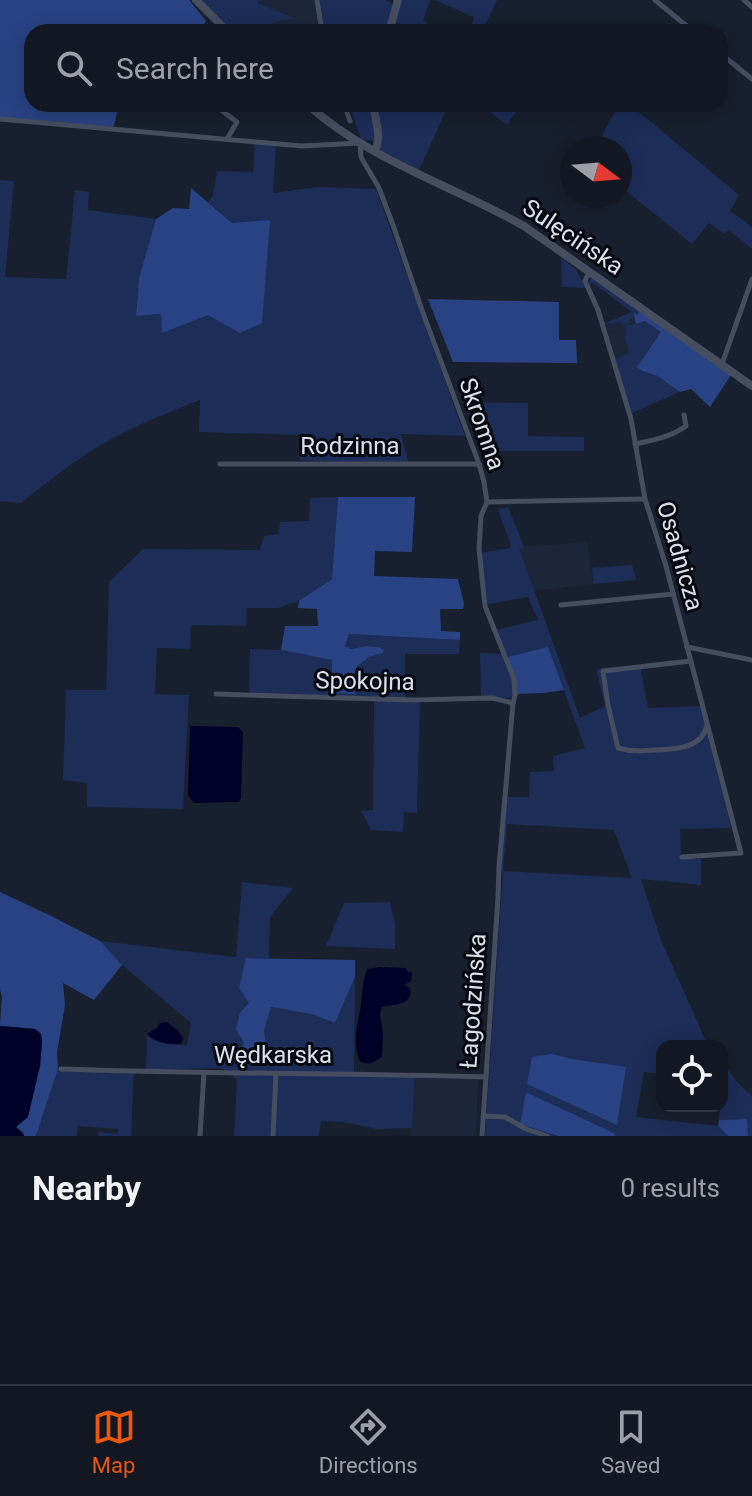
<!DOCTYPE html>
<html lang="en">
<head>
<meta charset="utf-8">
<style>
	:root { --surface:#121722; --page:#1b202a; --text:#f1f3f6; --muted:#9c9fa5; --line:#313640; --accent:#ea580c }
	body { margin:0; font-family:Roboto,sans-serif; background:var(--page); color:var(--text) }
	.controls { position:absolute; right:24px; bottom:24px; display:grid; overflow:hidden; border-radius:16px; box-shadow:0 4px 20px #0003 }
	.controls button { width:72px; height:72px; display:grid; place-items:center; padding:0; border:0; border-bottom:2px solid var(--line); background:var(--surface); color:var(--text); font:40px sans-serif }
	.compass { position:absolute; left:560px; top:136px; width:72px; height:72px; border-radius:50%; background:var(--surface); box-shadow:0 4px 20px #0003; rotate:106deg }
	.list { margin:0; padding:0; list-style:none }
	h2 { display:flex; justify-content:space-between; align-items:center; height:104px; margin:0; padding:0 32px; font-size:34px }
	h2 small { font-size:26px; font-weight:400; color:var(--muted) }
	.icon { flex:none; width:44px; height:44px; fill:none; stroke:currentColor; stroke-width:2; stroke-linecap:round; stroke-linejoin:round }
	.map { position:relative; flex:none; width:752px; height:1136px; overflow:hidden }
	.search { position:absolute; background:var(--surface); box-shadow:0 4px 20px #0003; left:24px; right:24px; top:24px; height:88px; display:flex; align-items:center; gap:20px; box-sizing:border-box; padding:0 28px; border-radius:24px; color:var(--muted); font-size:30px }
	.sheet { height:248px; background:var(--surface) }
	nav { display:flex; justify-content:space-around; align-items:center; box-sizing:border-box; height:112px; border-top:2px solid var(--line); background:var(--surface); font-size:22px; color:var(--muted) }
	nav a { display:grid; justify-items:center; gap:4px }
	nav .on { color:var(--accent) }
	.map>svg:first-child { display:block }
	.built { fill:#1c263b }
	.green { fill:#1c2d57; fill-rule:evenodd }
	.forest { fill:#294283 }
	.water { fill:#010028 }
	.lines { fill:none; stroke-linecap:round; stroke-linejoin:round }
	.street { stroke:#454d5f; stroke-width:5 }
	.secondary { stroke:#454d5f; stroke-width:8 }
	.labels { text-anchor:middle; stroke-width:6; stroke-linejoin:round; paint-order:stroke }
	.street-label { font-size:24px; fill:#dbe0ea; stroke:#060910 }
</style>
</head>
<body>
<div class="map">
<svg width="752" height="1136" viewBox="0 0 752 1136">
	<rect width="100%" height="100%" fill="#181f2e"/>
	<g class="built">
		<path d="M257,0H320L319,11L324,32H274L269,28L271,23L293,18L258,3Z"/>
		<path d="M633,312L662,332L623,386L605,323Z"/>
		<path d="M587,542L593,584L534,591L518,547Z"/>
		<path d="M415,1077L478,1079L476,1136H411Z"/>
	</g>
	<g class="green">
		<path d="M201,0H257L258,3L294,18L272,23L266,32H233Z"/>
		<path d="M320,0H384L394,4L386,32H324L319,11Z"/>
		<path d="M402,0H430L423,21L445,32H426L395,22Z"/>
		<path d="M435,0H497L482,32H470L474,17Z"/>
		<path d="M349,104H369L374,127V141L361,139Z"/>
		<path d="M376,104H449L419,170L380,150L382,133Z"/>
		<path d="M479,104H522L507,125Z"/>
		<path d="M620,104H629L739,195L730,211L752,227V249L729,230L725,233L722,232L709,223L692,244L620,186V148H596L610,120Z"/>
		<path d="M255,142L276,143L273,193L318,187L376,189L465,436L401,434L409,465L300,460L301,435L199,432L200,400C175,410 149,420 125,432C87,450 54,477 21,503L0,501V180L14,181L5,277L66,279L75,190L89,192L88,210L156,219L139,278L136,316L161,314L163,333L232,223L208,202L213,195L217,171L253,172Z"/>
		<path d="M561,257L576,270L586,288L562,287Z"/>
		<path d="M590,279H593L640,311L637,315L633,313L634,317L630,319L631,323L623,325L622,322L605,324V323L632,312L593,283L589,285Z"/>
		<path d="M645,321L662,332L642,371L658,375L680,392L632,413L614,358H619L629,353L625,336L627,335L625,326Z"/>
		<path d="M463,402L528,403V436L584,437V451H485Z"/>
		<path d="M338,497L332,579L299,601L278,608H247L246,626L191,625L190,649L157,648L155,694L189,695L183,809L87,807V783L63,780L66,690H106L109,582L143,549L260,550L264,536L279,534L280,522L309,521L310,498Z"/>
		<path d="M508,507L524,547L519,548L580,718L605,706L597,671L600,669L640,666L648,708L703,706L731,828L680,829L681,859H701V885L641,879L661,940L705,1039L710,1046H662V1074L644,1072L636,1117L718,1126L728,1136H616L614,1133L526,1092L520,1124L558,1136H485L503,872L496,871L502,797H529L530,772L554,771L553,756L585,748L548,647L516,694L509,698L481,697L480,653L504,654L495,630L538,620L528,597L484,605L479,553L510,548L511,545L498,510ZM507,824L614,830L632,878L503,871Z"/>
		<path d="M632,565L636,580L593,584L592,568Z"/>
		<path d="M349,634L460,640L459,654H405V701H420L417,813L404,812L403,832L371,830L361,811L373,810L374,699L249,696L250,649L281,650L333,660L332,693L355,694L354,675L356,666L369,657L383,653L384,650C375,643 362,647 351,649L345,646Z"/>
		<path d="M242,882L293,888L270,917L269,958H247L250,1003L268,1058L264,1031L271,1007L311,1014L335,1023L355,977L354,1073L415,1075L412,1128L377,1129L343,1122L321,1121L319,1136H234L237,1079L221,1068L146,1070L147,1034L152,1040L187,1046L191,1023L122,965L100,941L236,957Z"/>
		<path d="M390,902L395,924V949L326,946L344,903Z"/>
		<path d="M722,1062L737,1082L752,1096V1136H748L746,1119L719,1120L720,1106H722Z"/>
		<path d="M58,1069L134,1070L131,1136H98L99,1132L118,1134V1129L78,1126L77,1136H36Z"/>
	</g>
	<g class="forest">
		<path d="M0,0H189L206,21L199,32H32V104H119L113,130L0,120Z"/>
		<path d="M191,188L232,223L270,220L262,323L240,333L208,315L162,333L161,314L136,316L139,278L156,219L173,208L189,209Z"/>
		<path d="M428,299L559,302V340H576L577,363L453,362Z"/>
		<path d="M640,311L731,375L710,407L691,389L680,392L658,376L642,371L637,367L661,332L645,321L636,324L633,312L637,315Z"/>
		<path d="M338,497H415L412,552L375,551L374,576L458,579L464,604L463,609H440L441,631L460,632V640L349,634L345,646L351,649L366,646L379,647L384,650L383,653L369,657L357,666L354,675L355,694L332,693V660L281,650L285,626H318L317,609L298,608L299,601L332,579Z"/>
		<path d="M548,647L564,690L543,693L516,694L508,657Z"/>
		<path d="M0,892L51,916L100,941L122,965L94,1000L63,983L65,1005L57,1052L58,1069L36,1136H24L23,1133L16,1127L33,1098L34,1087L40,1066L42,1041L41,1034L35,1029L0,1026L2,996L0,990Z"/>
		<path d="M246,958L355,960V977L335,1023L311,1014L271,1007L264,1031L268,1058L265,1063C256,1063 249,1062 241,1056L244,1043L236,1029L240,1013L249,1003L239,988Z"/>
		<path d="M552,1054L572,1059L626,1067L617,1125L527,1084L532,1057Z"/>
		<path d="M526,1092L614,1133L616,1136H558L520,1124Z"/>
		<path d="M747,1119L748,1136H728L718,1126L719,1120Z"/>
	</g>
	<g class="water">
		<path d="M190,726L238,727L243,732L241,798L239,802L194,803L188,795Z"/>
		<path d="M379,967L406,968L408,972H412L411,981L404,985L410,988C414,1006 392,1004 382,1007L380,1014L383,1034L382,1057C374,1061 372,1067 360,1061C353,1047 356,1031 359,1016C363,998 361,987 367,969Z"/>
		<path d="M167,1022L177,1030L183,1038L181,1044C169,1045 155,1043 147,1034L157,1028L160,1023Z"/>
		<path d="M0,1026L35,1029L41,1034L42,1041L40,1066L28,1117L16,1127L23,1133L24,1136H0Z"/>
	</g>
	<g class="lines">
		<g class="street">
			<path d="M317,0L322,32"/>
			<path d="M655,0L694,32"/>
			<path d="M744,0L752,7"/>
			<path d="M720,53L752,79"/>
			<path d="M213,104L237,122L227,139"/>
			<path d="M344,104L350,121"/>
			<path d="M0,119L302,146L360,143L361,157L379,188L393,225L423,313L479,464L484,482L487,502L481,516L479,549L485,606L514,679L515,695L513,703L499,868L498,898L482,1136"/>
			<path d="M589,272L585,281L598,310L631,419L645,499L666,566L741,853L682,857"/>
			<path d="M722,364L752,279"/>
			<path d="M635,444C653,440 671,437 686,426L684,415"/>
			<path d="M220,464H479"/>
			<path d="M487,502L645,499"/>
			<path d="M561,605L673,594"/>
			<path d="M687,647L752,660"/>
			<path d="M691,661L603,671L608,705L618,748C632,752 644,751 658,750C678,749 702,748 707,725"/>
			<path d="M216,694L413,700L492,698L513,703"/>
			<path d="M61,1069C202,1074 344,1073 486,1077"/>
			<path d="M483,1116L505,1117L526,1129L547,1136"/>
			<path d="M200,1136L204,1073"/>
			<path d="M273,1136L276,1073"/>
		</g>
		<g class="secondary">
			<path d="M196,0L228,32"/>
			<path d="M389,32L398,0"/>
			<path d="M307,104C367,159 453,186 524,226L752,386"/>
			<path d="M373,104C375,119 382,136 375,151"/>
		</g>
	</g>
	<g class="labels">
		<g class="street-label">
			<text transform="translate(573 237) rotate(34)" y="8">Sulęcińska</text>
			<text transform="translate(482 424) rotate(71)" y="8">Skromna</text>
			<text x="350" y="454">Rodzinna</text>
			<text transform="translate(680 556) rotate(74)" y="8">Osadnicza</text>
			<text transform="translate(365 681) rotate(1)" y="8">Spokojna</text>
			<text transform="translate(473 1001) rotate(-86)" y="8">Łagodzińska</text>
			<text x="273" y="1063">Wędkarska</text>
		</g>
	</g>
</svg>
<div class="controls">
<button><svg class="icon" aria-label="locate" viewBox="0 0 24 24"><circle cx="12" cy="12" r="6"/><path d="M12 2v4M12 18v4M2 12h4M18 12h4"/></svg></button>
</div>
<svg class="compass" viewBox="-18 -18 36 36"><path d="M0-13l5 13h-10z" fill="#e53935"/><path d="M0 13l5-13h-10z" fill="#9c9fa5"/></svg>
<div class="search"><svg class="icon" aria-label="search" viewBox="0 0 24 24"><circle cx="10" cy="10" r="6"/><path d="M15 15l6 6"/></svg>Search here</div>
</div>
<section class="sheet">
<h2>Nearby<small>0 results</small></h2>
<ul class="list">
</ul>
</section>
<nav>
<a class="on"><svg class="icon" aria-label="map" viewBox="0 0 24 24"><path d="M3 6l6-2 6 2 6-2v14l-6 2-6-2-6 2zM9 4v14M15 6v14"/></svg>Map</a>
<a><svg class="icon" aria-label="directions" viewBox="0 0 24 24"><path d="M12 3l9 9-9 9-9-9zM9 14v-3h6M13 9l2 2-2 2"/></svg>Directions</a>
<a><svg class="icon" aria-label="saved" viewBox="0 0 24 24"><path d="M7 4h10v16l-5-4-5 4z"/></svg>Saved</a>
</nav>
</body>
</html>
